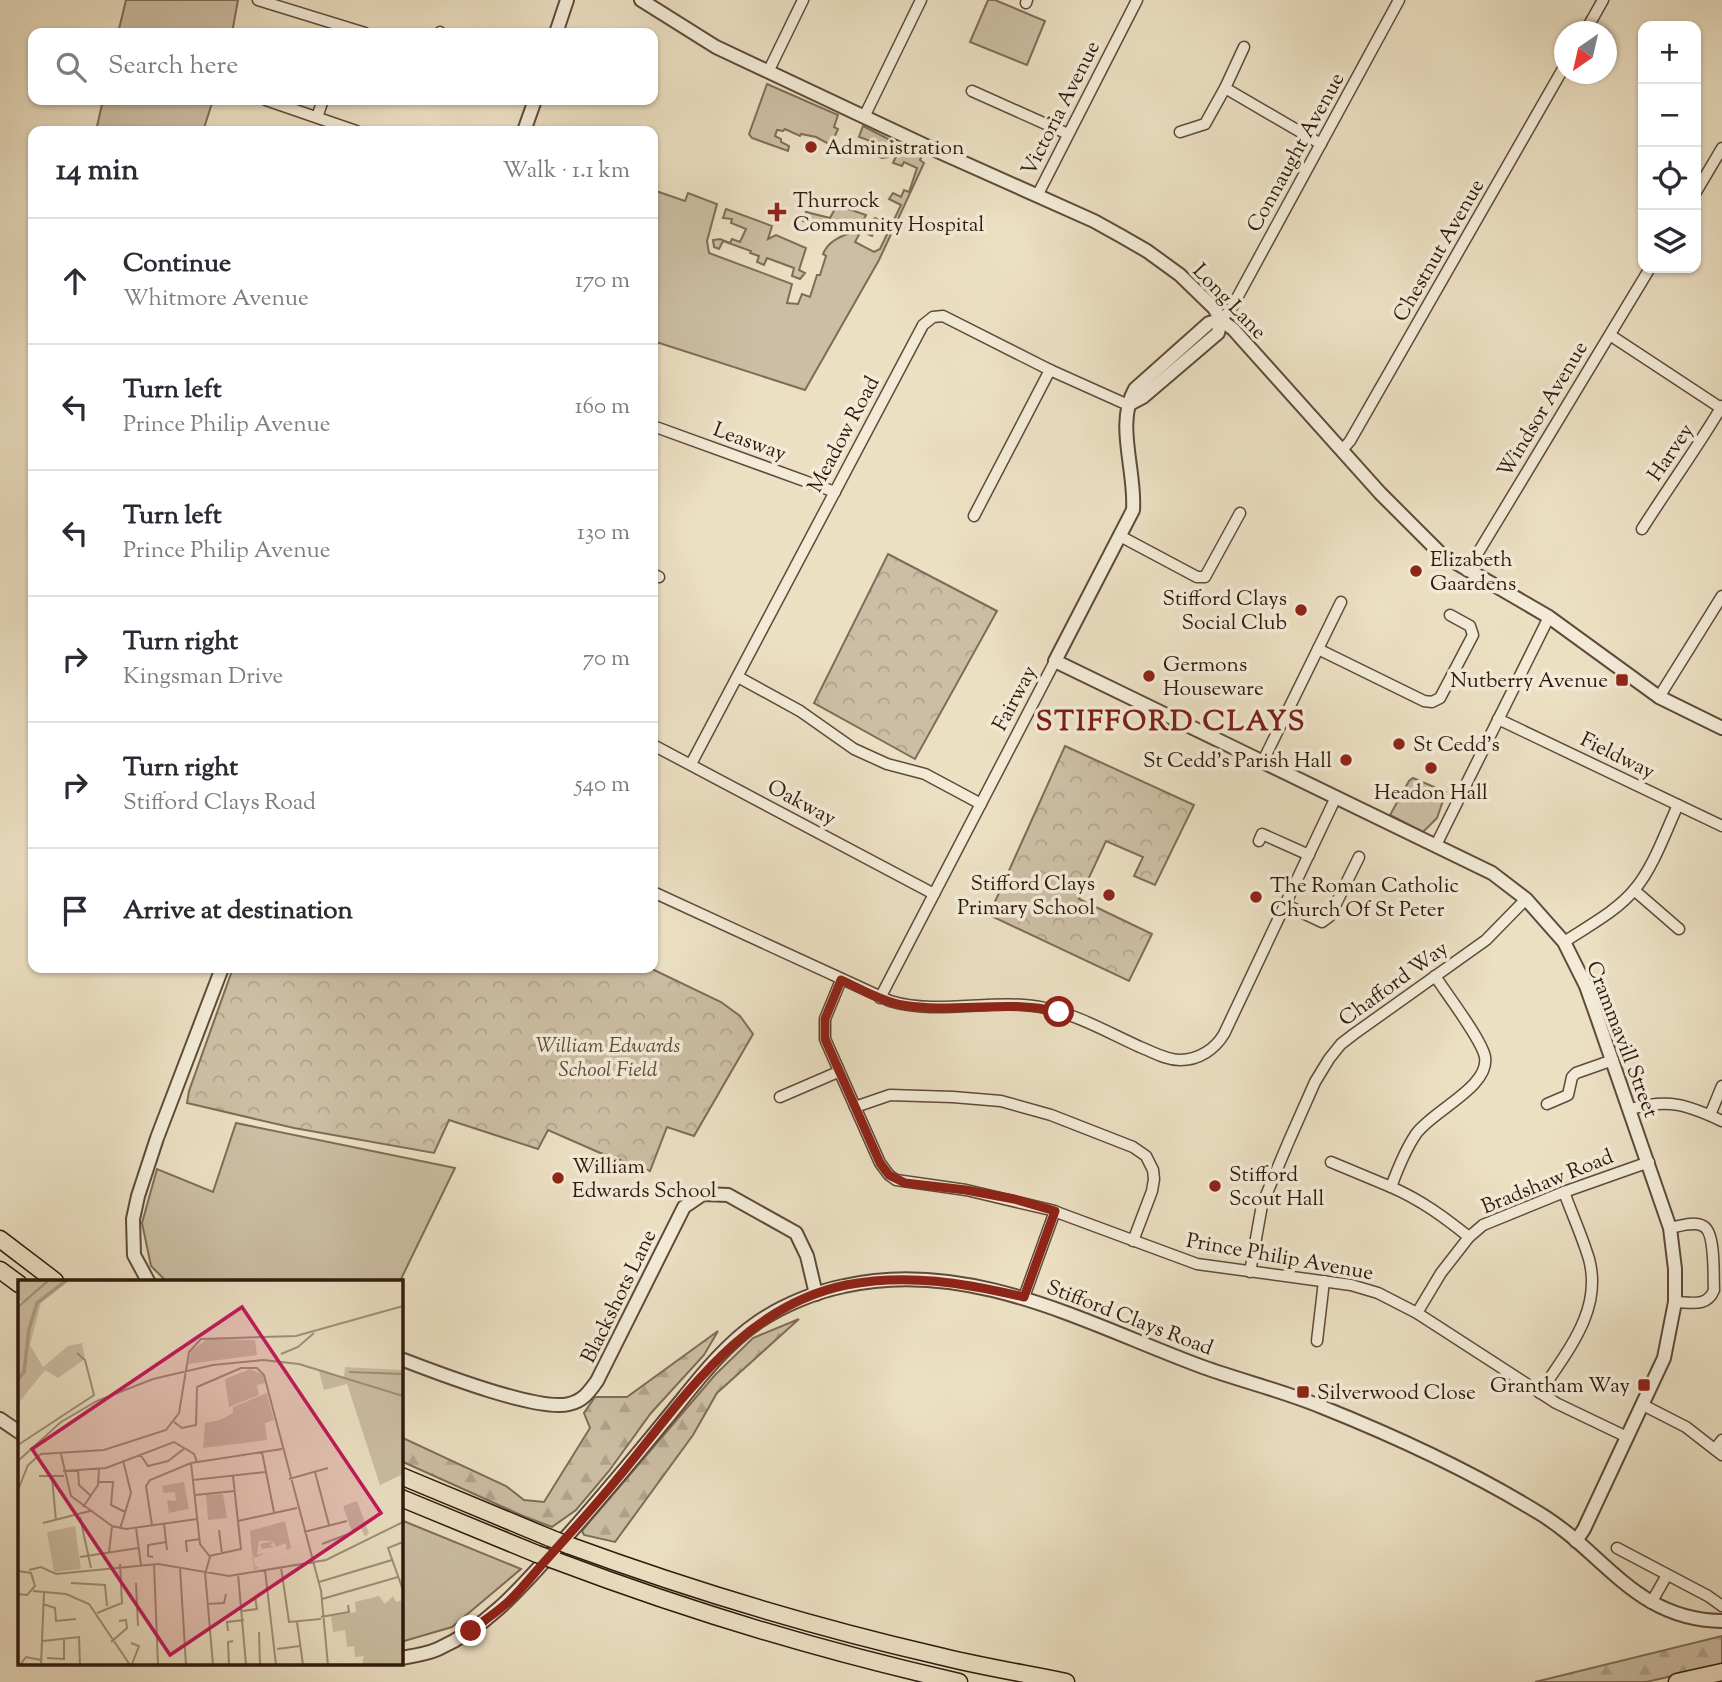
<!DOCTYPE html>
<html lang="en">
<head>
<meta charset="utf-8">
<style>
	:root { --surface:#fff; --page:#f2f2f3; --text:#2b2b33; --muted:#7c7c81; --line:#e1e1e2 }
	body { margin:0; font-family:"Sorts Mill Goudy",serif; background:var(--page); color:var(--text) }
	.controls { position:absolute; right:21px; top:21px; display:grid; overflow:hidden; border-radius:14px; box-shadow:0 2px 5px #0004 }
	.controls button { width:63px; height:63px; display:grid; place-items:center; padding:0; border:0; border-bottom:2px solid var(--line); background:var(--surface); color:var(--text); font:35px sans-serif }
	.compass { position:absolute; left:1554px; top:21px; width:63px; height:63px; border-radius:50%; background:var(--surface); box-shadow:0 2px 5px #0004; rotate:214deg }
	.stop { position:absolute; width:21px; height:21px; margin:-16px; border:5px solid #8f2418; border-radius:50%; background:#fff }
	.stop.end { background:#8f2418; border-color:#fff; box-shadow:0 2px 7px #0008 }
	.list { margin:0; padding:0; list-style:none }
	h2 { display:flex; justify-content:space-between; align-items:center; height:91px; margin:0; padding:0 28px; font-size:30px }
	h2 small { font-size:23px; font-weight:400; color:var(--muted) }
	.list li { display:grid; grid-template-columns:46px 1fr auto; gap:21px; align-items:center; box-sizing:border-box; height:126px; padding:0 28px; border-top:2px solid var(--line) }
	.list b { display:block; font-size:26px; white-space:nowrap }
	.list p { margin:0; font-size:23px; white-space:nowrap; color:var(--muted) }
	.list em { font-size:23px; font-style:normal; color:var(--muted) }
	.icon { flex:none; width:38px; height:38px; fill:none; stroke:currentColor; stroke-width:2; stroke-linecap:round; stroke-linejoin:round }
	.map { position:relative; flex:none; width:1722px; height:1682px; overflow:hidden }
	.search { position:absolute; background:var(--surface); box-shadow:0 2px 5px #0004; left:28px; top:28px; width:630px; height:77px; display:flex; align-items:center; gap:18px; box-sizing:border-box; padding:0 24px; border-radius:14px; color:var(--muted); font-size:26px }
	.panel { position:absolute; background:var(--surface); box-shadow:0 2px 5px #0004; left:28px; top:126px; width:630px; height:847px; border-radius:14px }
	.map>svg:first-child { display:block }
	.grass { fill:#ccbea4; stroke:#7e6c58; stroke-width:2 }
	.forest { fill:url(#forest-firs); stroke:#7e6c58; stroke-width:2 }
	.park { fill:url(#park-crowns); stroke:#7e6c58; stroke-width:2 }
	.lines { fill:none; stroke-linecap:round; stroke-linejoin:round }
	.minor-casing { stroke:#5e4b3a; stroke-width:13 }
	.tertiary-casing { stroke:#5e4b3a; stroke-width:16 }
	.trunk-casing { stroke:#2f190d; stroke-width:19 }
	.minor { stroke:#f3ebd8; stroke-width:10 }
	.tertiary { stroke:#f3ebd8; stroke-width:12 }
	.trunk { stroke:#ece0c3; stroke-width:16 }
	.trunk-bridge-casing { stroke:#2f190d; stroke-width:19; stroke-linecap:butt }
	.trunk-bridge { stroke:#ece0c3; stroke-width:16 }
	.route { stroke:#8f2418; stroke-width:9 }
	.poi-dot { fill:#8f2418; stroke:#f3ebd8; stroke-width:2.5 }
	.labels { text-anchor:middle; stroke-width:7; stroke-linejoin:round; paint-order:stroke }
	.street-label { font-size:21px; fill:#2f190d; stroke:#f3ebd8 }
	.poi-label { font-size:21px; fill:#2f190d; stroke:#f3ebd8; text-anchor:start }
	.park-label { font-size:21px; font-style:italic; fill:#5e4b3a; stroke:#f3ebd8 }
	.district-label { font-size:28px; font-weight:bold; letter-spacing:2px; fill:#7a1f14; stroke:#f3ebd8 }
	.inset-river { fill:none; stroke:#ac9c85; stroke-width:3.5 }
	.inset-road { fill:none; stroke:#a0907a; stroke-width:2 }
	.view { fill:#c2185b; fill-opacity:0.15; stroke:#c2185b; stroke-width:3.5 }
	.inset-edge { fill:none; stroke:#2f190d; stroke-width:3.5 }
</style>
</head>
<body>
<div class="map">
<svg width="1722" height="1682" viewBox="0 0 1722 1682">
	<defs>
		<pattern id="forest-firs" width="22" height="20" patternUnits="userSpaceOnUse" patternTransform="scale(1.75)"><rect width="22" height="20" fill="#ccbea4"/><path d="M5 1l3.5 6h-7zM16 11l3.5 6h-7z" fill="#b0a38c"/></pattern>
		<pattern id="park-crowns" width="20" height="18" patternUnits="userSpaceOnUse" patternTransform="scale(1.75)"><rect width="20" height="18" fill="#ccbea4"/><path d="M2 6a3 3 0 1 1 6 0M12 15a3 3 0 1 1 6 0" fill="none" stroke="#b0a38c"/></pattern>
	</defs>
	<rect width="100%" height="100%" fill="#ece0c3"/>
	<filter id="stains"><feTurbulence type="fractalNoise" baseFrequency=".00286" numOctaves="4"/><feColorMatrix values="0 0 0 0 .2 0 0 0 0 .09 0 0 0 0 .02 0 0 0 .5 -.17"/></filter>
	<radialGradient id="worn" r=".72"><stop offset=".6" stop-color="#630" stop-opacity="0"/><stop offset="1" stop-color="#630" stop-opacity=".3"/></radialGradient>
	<g class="grass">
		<path d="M126,0H238L232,33H118Z"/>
		<path d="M988,0H995L1045,21L1027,65L970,42Z"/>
		<path d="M767,84L838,115L834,127L838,129L831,145L816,137L801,134L800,136L785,129L783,131L777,130L775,136L781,139V142L789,146L788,151L752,138L749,134Z"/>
		<path d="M103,100H213L203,131H96Z"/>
		<path d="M863,126L894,142L888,157L882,158L869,153L867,148L876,151L879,144L859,137Z"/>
		<path d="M901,145L923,154L920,160L924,163L879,260L805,390L653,341V190L685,201L688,193L717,204L707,241L709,253L792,284L787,303L798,304L802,294L810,297L817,275H820L826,256L823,254C832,232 858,236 875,218L879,220L872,236L861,231L855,242L874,252L880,249L901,205L889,199L893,193L901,197L904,190L909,192L917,168L904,162L902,166L893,163Z"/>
		<path d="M837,205L866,215L861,225L824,229L803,221L806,212L830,218Z"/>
		<path d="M726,209L772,226L768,239L776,235L806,248L799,270L805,273L800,279L792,276L794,268L767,258L764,265L757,262L759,256L750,253L751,251L723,241L719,249L714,247L713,240L720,239L730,243L732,239L740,242L746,229L731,223L732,219L723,218Z"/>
		<path d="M1413,778L1446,792L1437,818L1423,832L1390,815L1409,781Z"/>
		<path d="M236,1123L455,1168L400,1281H166L151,1266L142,1223L157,1169L213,1192Z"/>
		<path d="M401,1520L521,1569L452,1627L401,1642Z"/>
	</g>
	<g class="forest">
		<path d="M799,1319L717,1393L693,1435L615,1542L584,1535L582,1531L591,1520L715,1375L753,1338Z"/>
		<path d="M718,1331L704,1355L651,1413L609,1471L576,1510L552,1527L523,1516L401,1461V1437L506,1486L524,1500L544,1502L590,1428L584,1413L595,1397H627Z"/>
		<path d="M1722,1636V1664L1716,1666L1646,1682H1535Z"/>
	</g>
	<g class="park">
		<path d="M888,554L997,611L915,759L814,703Z"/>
		<path d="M1065,746L1194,805L1155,885L1134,876L1143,857L1106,841L1079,899L1152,934L1129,981L989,915Z"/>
		<path d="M233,968H650L721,1002L740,1016L753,1034L694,1136L667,1127L650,1171L598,1152L548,1130L538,1149L449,1120L434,1153L294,1128L187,1103L189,1091Z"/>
	</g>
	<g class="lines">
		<g class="minor-casing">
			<g id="minor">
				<path d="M258,0L365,33"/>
				<path d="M1026,3L1027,0"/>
				<path d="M1585,32L1603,0"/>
				<path d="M439,33L440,32"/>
				<path d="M768,72L803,0"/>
				<path d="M1225,88L1244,47"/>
				<path d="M972,91L1068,134"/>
				<path d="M266,100L356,131"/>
				<path d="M317,117L323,100"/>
				<path d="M864,117L921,0"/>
				<path d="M1180,132L1205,124L1225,88L1321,144"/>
				<path d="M1696,192L1722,148"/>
				<path d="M1037,196L1137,0"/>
				<path d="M1221,320L1231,309L1399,0"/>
				<path d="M1610,335L1721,408"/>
				<path d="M653,426L835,492"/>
				<path d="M1342,450L1350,441L1564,67"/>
				<path d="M974,516L1050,370"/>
				<path d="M1642,529C1668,488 1697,448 1722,406"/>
				<path d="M1120,536L1197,577H1205L1240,513"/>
				<path d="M1467,571L1650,268"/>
				<path d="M653,574L659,577"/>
				<path d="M1318,649L1424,701L1432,702L1440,698L1473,635L1470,626L1450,615"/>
				<path d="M738,677L800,711L854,749L887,764L925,774L981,804"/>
				<path d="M1659,697L1722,596"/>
				<path d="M1498,719L1722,826"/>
				<path d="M653,745L934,894"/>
				<path d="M1263,761L1341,602"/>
				<path d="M691,764L923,325L933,317L943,316L1050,370L1128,405"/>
				<path d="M1259,841L1262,834L1309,855"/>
				<path d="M1436,845L1549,617"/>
				<path d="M1634,890L1679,929"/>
				<path d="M653,892L890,1001C940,1016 994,997 1045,1008C1078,1015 1109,1033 1140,1047C1153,1052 1166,1060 1180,1060C1199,1060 1215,1049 1224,1034L1336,797"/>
				<path d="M1286,905L1322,922L1330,916L1359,857"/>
				<path d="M1564,942C1588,926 1616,912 1635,889C1654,866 1665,833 1678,805"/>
				<path d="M1435,976C1446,993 1482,1040 1485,1057C1490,1087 1432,1111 1416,1134C1405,1150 1398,1168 1391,1187C1421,1200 1444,1217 1469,1237"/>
				<path d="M841,980L825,1019V1039L880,1163L889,1175L896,1180L966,1190L1051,1210L1197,1264L1351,1285L1378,1293L1417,1313L1556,1403L1627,1437"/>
				<path d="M880,998L1055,661"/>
				<path d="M780,1097L838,1072"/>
				<path d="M1547,1104L1568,1095L1572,1077L1576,1073L1613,1060"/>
				<path d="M855,1107L890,1095L953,1097L1001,1101L1051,1115L1133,1147L1146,1156L1153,1170L1154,1179L1152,1191L1133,1241"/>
				<path d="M1631,1109C1668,1098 1688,1105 1722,1121"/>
				<path d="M1710,1115L1722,1086"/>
				<path d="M1331,1162L1391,1187"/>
				<path d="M1670,1228C1680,1226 1694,1221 1703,1226C1716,1232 1713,1276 1714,1290C1707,1308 1690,1302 1675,1302"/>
				<path d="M1250,1272L1262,1205L1288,1143L1315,1082L1329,1059L1341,1044L1354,1034L1486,940L1526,899"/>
				<path d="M1024,1297L1055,1211"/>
				<path d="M1417,1313L1441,1273L1469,1237L1483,1225L1564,1192L1649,1162"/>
				<path d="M1317,1341L1324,1281"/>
				<path d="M1540,1393C1566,1352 1603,1311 1589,1259C1582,1236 1572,1214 1564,1192"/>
				<path d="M1643,1405L1686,1427L1722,1455"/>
				<path d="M1715,1449L1722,1440"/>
				<path d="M1617,1548L1708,1596L1722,1606"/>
				<path d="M1651,1603L1667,1575"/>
			</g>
		</g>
		<g class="tertiary-casing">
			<g id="tertiary">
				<path d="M641,0L716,47L924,145L1094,221L1121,236L1147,251L1180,275L1214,308L1221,320L1233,329L1380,493L1441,554L1549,617L1659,697L1722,728"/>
				<path d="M556,33L567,0"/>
				<path d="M524,131L535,100"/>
				<path d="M1221,320L1209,323L1135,389C1115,424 1136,471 1133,510L1055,661L1492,873L1526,899L1564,942L1586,986L1597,1017L1670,1228L1675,1269V1302L1664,1358L1584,1529L1576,1541"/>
				<path d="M1128,405L1143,397L1218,333L1221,320"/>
				<path d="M148,1281L134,1255L133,1219L138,1196L157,1138L222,968"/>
				<path d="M401,1359C435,1372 537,1412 569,1404C583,1401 589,1392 597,1381L684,1207L703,1194L728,1195L796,1233L807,1256L816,1294"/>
				<path d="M0,1419L19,1432"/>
				<path d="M401,1658C413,1656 427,1654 438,1649C485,1628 518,1591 551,1554C589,1512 626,1468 662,1424C692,1388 720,1348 758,1322C783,1305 815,1292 844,1286C970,1257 1089,1325 1203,1367C1242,1381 1283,1391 1322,1407C1392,1435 1474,1473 1539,1513C1604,1552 1635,1620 1722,1621"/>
			</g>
		</g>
		<g class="trunk-casing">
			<g id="trunk">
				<path d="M0,1239L55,1281"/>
				<path d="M0,1270L19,1284"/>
				<path d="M401,1476L550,1538"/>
				<path d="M401,1498L537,1554"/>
				<path d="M568,1545C688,1589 810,1626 935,1655C978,1666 1022,1673 1066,1682"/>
				<path d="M554,1560C686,1610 821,1651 959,1682"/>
				<path d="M1677,1682L1722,1672"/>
			</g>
		</g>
		<use href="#minor" class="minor"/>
		<use href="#tertiary" class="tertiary"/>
		<use href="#trunk" class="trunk"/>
		<g class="trunk-bridge-casing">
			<g id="trunk-bridge">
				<path d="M550,1538L568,1545"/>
				<path d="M537,1554L554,1560"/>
			</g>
		</g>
		<use href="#trunk-bridge" class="trunk-bridge"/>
	</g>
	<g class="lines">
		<path class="route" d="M471,1631C483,1621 497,1612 508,1602C522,1589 534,1573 547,1559C571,1532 595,1506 617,1479C682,1401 740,1307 846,1285C908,1273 964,1283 1024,1297L1055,1211L1014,1199L966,1190L905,1183L889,1175L880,1163L825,1039V1019L841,980C861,989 881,1001 902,1005C954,1014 1007,999 1059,1012"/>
	</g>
	<g class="poi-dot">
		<circle cx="811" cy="147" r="7"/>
		<path d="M773.5 201.5h7v7h7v7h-7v7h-7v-7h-7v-7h7z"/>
		<circle cx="1416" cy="571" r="7"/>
		<circle cx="1301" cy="610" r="7"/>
		<circle cx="1149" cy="676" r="7"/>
		<rect x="1615" y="673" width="14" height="14" rx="3.5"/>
		<circle cx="1399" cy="744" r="7"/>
		<circle cx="1346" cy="760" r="7"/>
		<circle cx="1431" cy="768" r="7"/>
		<circle cx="1109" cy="895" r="7"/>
		<circle cx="1256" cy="897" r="7"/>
		<circle cx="558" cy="1178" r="7"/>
		<circle cx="1215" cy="1186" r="7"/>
		<rect x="1637" y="1378" width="14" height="14" rx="3.5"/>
		<rect x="1296" y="1385" width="14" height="14" rx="3.5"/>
	</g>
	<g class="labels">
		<g class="street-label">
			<text transform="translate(1060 108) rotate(-63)" y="7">Victoria Avenue</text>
			<text transform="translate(1295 152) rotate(-61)" y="7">Connaught Avenue</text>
			<text transform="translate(1438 250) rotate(-60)" y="7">Chestnut Avenue</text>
			<text transform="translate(1230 301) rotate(46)" y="7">Long Lane</text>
			<text transform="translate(1542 409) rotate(-59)" y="7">Windsor Avenue</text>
			<text transform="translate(843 434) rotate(-62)" y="7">Meadow Road</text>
			<text transform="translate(750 441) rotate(20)" y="7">Leasway</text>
			<text transform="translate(1670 452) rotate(-56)" y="7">Harvey</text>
			<text transform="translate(1014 698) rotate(-62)" y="7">Fairway</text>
			<text transform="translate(1618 755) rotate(26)" y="7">Fieldway</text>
			<text transform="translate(802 802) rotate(28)" y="7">Oakway</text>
			<text transform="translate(1393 983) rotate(-36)" y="7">Chafford Way</text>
			<text transform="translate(1623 1039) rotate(69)" y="7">Crammavill Street</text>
			<text transform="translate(1547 1181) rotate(-22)" y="7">Bradshaw Road</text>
			<text transform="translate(1280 1256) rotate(10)" y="7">Prince Philip Avenue</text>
			<text transform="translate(618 1296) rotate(-64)" y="7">Blackshots Lane</text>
			<text transform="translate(1130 1317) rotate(21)" y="7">Stifford Clays Road</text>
		</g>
		<g class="poi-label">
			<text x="825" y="154">Administration</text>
			<text x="793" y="207">Thurrock<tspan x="793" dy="24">Community Hospital</tspan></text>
			<text x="1430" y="566">Elizabeth<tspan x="1430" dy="24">Gaardens</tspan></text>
			<text x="1287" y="605" text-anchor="end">Stifford Clays<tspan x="1287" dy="24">Social Club</tspan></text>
			<text x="1163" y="671">Germons<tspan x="1163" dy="24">Houseware</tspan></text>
			<text x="1608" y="687" text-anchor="end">Nutberry Avenue</text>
			<text x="1413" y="751">St Cedd's</text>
			<text x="1332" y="767" text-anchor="end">St Cedd's Parish Hall</text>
			<text x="1431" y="799" text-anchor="middle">Headon Hall</text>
			<text x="1095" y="890" text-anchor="end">Stifford Clays<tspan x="1095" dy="24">Primary School</tspan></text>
			<text x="1270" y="892">The Roman Catholic<tspan x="1270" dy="24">Church Of St Peter</tspan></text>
			<text x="572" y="1173">William<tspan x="572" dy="24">Edwards School</tspan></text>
			<text x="1229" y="1181">Stifford<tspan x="1229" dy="24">Scout Hall</tspan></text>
			<text x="1630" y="1392" text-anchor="end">Grantham Way</text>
			<text x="1317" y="1399">Silverwood Close</text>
		</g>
		<g class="park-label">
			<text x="608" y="1052">William Edwards<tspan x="608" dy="24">School Field</tspan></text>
		</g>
		<g class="district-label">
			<text x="1171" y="730">STIFFORD CLAYS</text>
		</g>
	</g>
	<g transform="translate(18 1280)">
		<rect width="385" height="385" fill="#ece0c3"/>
		<path d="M0,0H51L23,23L12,65L25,87L50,66L64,63L67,79L40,98L27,90L0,122V30L5,23L0,20ZM189,59L237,60L239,75L170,84L173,71ZM327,87L385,90V194L362,205L329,104L306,110L301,91L326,98ZM232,89L245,95L247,103L239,105L241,115L211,127L207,99ZM339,221L351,253L347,257L343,248L334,252L325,226ZM267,241L273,268L269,270L268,263L258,267L256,262L252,265L257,267L244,269L242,264L256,261H241L239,275L247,273L237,278L235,274L237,287H241L237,290L236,289L234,273L232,251Z" fill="#ccbea4"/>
		<path d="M11,69L15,71L12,84L20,82L26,91L0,124V83L6,81L7,91Z" fill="#ccbea4"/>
		<path d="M249,113L256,140L247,143L249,160L185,168L187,143L202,140L215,133V127ZM166,202L171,229L151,233L149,220L158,221L157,212L145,213L144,206ZM205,214L209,238L190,240L188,215ZM57,246L63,289L36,292L29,252ZM361,316L367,324L375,316L378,322L385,320V385H344L346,376L337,377L336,366L329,367L327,350L315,352L313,336L338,332L337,322Z" fill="#ccbea4"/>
		<path class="inset-river" d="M0,99L6,92L11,49L19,23L49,0"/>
		<path class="inset-road" d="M0,27L31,0M263,74L280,67L296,53M331,92L385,94M156,142L164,148L178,145L179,107L223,88H239L246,95L303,311L310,385M0,165L76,115L67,80L59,73M244,172L256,232M43,174L53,216L94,246L108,249L179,239M122,174L130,186L150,181L167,168M0,181L43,142L79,121L135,99L195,85L245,80L281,84L385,116M173,183L182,264L192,277L187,294M60,189L61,205L73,216M45,191L88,188L156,162L176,174L179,182M297,192L311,245M21,196H46M34,197L38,241M271,199L310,188M175,200L248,192M81,202H95L93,225L107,232M0,210L10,185L23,174L86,170L148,150L161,133L171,72L183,59L278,56L385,26M177,215L217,211M65,227L80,205L81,189M62,237L73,288M220,241L279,228M25,243L72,231M146,244L149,270M134,245L128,206L132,200L173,183L264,169M118,248L123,285M102,249L113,213L105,180M201,250L204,274M286,252L329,241M385,262L370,268L385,310M304,264L333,253M169,272L168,261L182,259M91,273L94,246M191,276L223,269L215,196M62,277L120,268M135,277L130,276V265L148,262M136,284L140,385M263,287L271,342L303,339M162,288L168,385M11,290L23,287L38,294L140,284L211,296L308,280L385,242M247,290L258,385M0,291L13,293L17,306L9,315L0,314M187,292L195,385M220,294L228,385M301,302L374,280M53,303L87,305L89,326M118,303L120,346M15,311L48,314L71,324L112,385M304,319L380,297M25,324L37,328L38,341L58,339M189,324L206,323L208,314M224,331L239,329L237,317M79,333L104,323L102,284M303,337L331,332L330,325M279,342L285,385M210,351L209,342L226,340M241,352L242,385M25,361L61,357L62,385M93,362L109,348L108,340L101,341M113,363L121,366L114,384M259,369L282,366M29,378L46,379V359M2,385L8,377L23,380M23,385L26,313M211,385L210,362L215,361"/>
		<path class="view" d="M224,27L363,233L152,375L14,169Z"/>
		<rect width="385" height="385" class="inset-edge"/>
	</g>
	<rect width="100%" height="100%" filter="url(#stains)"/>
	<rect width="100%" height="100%" fill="url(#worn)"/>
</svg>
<div class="controls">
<button>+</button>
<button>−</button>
<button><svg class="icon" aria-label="locate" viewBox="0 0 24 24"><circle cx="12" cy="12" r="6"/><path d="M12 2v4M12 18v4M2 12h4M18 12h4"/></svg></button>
<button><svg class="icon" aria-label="layers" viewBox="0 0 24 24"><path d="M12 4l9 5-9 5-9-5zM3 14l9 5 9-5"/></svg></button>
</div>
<svg class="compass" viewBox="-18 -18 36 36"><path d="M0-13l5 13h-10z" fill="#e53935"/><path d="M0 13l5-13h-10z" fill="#7c7c81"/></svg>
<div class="stop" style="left:1059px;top:1012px"></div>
<div class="stop end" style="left:471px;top:1631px"></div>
<div class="search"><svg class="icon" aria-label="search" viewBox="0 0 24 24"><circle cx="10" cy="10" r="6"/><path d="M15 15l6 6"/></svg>Search here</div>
<section class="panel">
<h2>14 min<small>Walk · 1.1 km</small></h2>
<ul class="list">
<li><svg class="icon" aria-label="ahead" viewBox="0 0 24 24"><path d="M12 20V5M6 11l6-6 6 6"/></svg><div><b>Continue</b><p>Whitmore Avenue</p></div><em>170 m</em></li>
<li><svg class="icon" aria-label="left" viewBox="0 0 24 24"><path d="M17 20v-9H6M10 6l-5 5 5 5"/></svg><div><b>Turn left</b><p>Prince Philip Avenue</p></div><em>160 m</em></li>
<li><svg class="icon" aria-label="left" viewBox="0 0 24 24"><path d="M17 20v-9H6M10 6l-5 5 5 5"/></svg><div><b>Turn left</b><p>Prince Philip Avenue</p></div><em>130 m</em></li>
<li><svg class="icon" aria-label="right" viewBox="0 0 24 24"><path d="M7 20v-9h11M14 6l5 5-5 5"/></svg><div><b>Turn right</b><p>Kingsman Drive</p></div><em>70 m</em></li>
<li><svg class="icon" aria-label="right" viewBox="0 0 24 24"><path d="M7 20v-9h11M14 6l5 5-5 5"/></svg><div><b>Turn right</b><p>Stifford Clays Road</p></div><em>540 m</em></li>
<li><svg class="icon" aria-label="arrive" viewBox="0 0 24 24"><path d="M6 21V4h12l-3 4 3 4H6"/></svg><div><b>Arrive at destination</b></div></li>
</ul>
</section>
</div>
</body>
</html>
